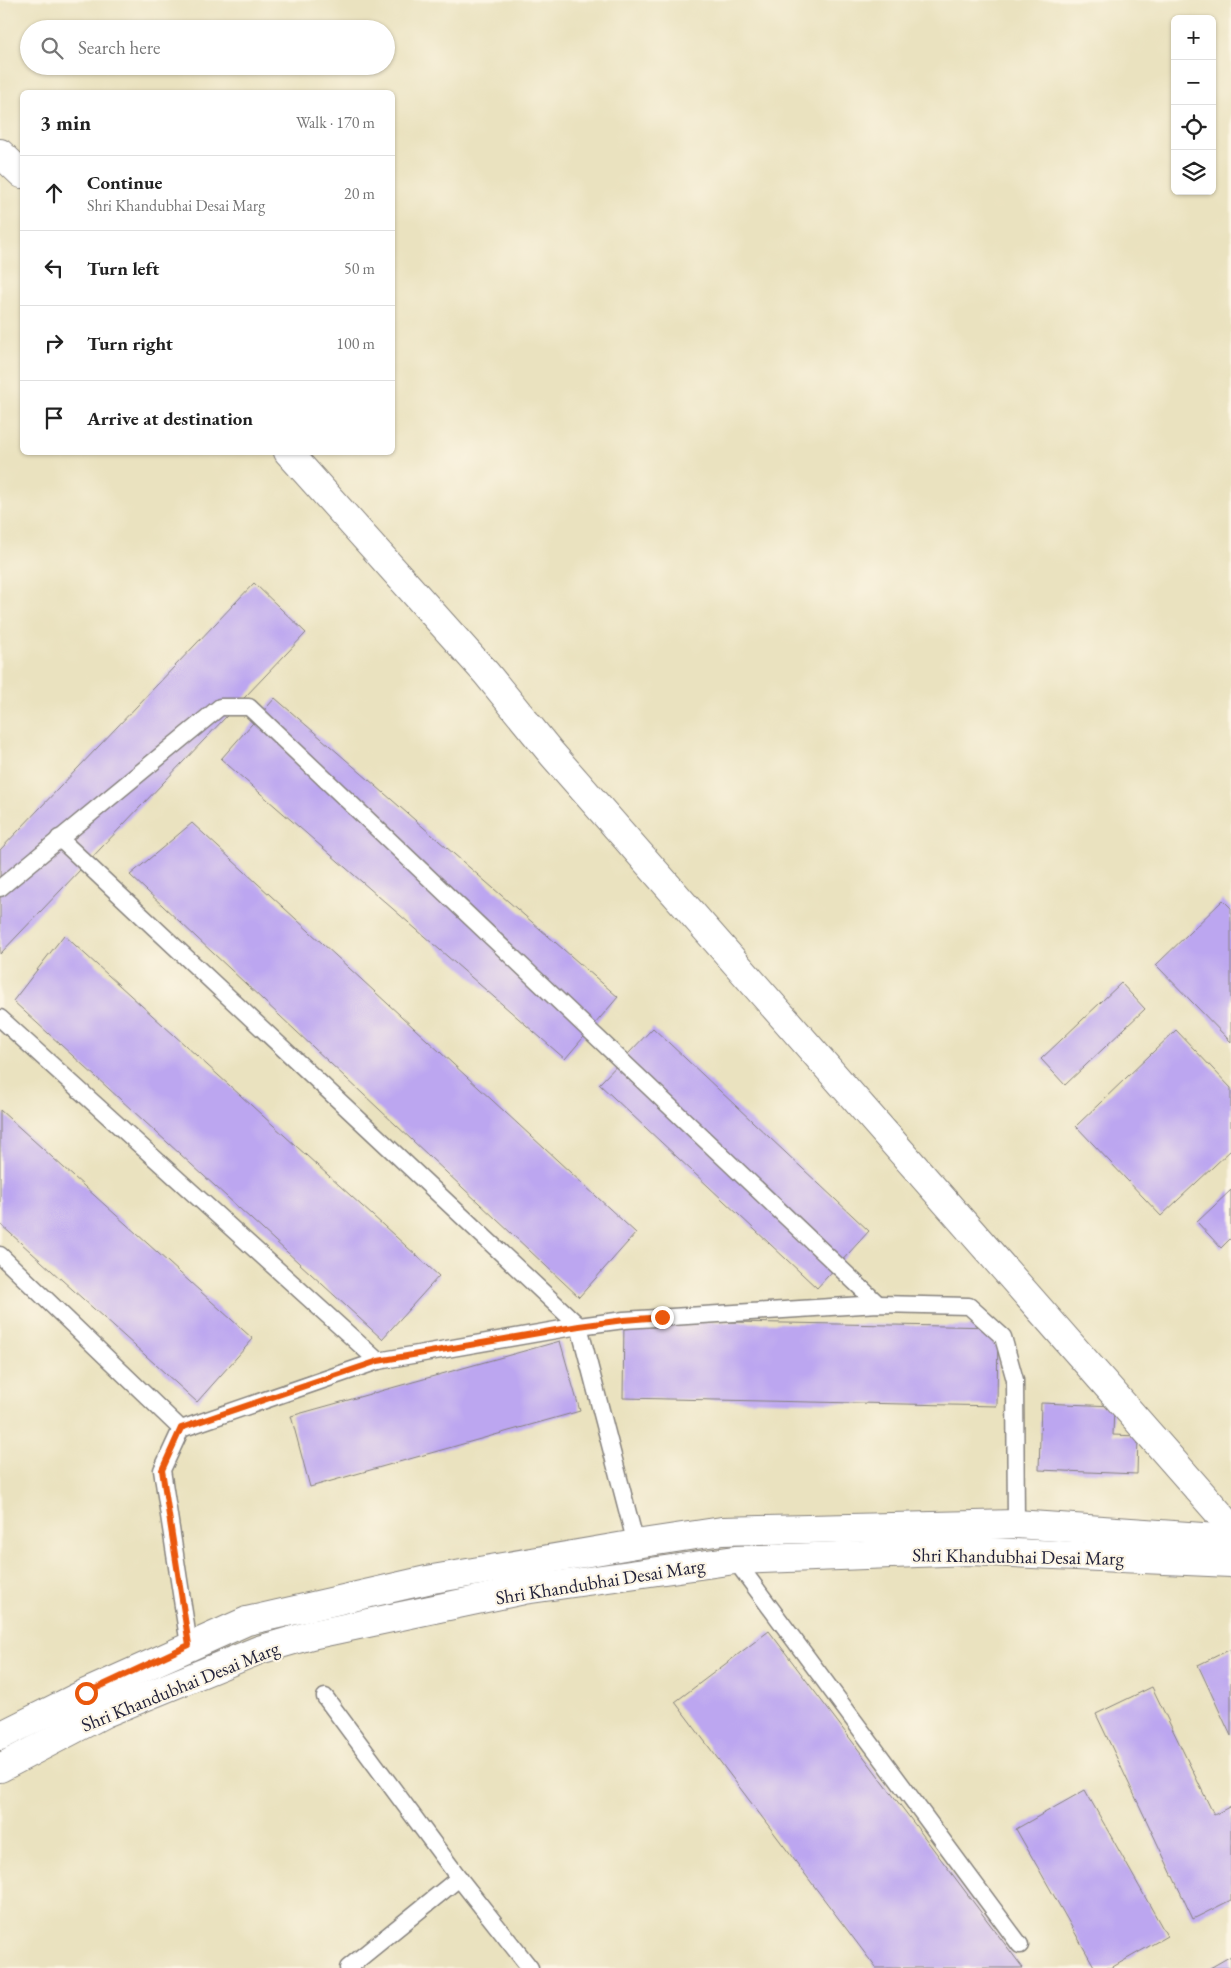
<!DOCTYPE html>
<html lang="en">
<head>
<meta charset="utf-8">
<style>
	:root { --surface:#fff; --page:#f6f6f6; --text:#222; --muted:#767676; --line:#e0e0e0 }
	body { margin:0; font-family:"EB Garamond",serif; background:var(--page); color:var(--text) }
	.controls { position:absolute; right:15px; top:15px; display:grid; overflow:hidden; border-radius:8px; box-shadow:0 1px 4px #0004 }
	.controls button { width:45px; height:45px; display:grid; place-items:center; padding:0; border:0; border-bottom:1px solid var(--line); background:var(--surface); color:var(--text); font:25px sans-serif }
	.stop { position:absolute; width:15px; height:15px; margin:-11px; border:4px solid #ea580c; border-radius:50%; background:#fff }
	.stop.end { background:#ea580c; border-color:#fff; box-shadow:0 1px 5px #0008 }
	.list { margin:0; padding:0; list-style:none }
	h2 { display:flex; justify-content:space-between; align-items:center; height:65px; margin:0; padding:0 20px; font-size:21px }
	h2 small { font-size:16px; font-weight:400; color:var(--muted) }
	.list li { display:grid; grid-template-columns:32px 1fr auto; gap:15px; align-items:center; box-sizing:border-box; height:75px; padding:0 20px; border-top:1px solid var(--line) }
	.list b { display:block; font-size:19px; white-space:nowrap }
	.list p { margin:0; font-size:16px; white-space:nowrap; color:var(--muted) }
	.list em { font-size:16px; font-style:normal; color:var(--muted) }
	.icon { flex:none; width:28px; height:28px; fill:none; stroke:currentColor; stroke-width:2; stroke-linecap:round; stroke-linejoin:round }
	.map { position:relative; flex:none; width:1231px; height:1968px; overflow:hidden }
	.search { position:absolute; background:var(--surface); box-shadow:0 1px 4px #0004; left:20px; top:20px; width:375px; height:55px; display:flex; align-items:center; gap:12px; box-sizing:border-box; padding:0 18px; border-radius:28px; color:var(--muted); font-size:19px }
	.panel { position:absolute; background:var(--surface); box-shadow:0 1px 4px #0004; left:20px; top:90px; width:375px; height:365px; border-radius:8px }
	.map>svg:first-child { display:block }
	.building { fill:#bca6f0 }
	.lines { fill:none; stroke-linecap:round; stroke-linejoin:round }
	.lane-casing { stroke:#86827d; stroke-width:19 }
	.street-casing { stroke:#86827d; stroke-width:30 }
	.secondary-casing { stroke:#86827d; stroke-width:30 }
	.lane { stroke:#fff; stroke-width:16 }
	.street { stroke:#fff; stroke-width:28 }
	.secondary { stroke:#fff; stroke-width:28 }
	.route { stroke:#ea580c; stroke-width:6 }
	.labels { text-anchor:middle; stroke-width:4.5; stroke-linejoin:round; paint-order:stroke }
	.street-label { font-size:19px; fill:#22223b; stroke:#fcf5e5 }
</style>
</head>
<body>
<div class="map">
<svg width="1231" height="1968" viewBox="0 0 1231 1968">
	<rect width="100%" height="100%" fill="#fcf5e5"/>
	<filter id="ink" filterUnits="userSpaceOnUse"><feTurbulence type="fractalNoise" baseFrequency=".02" numOctaves="2"/><feDisplacementMap in="SourceGraphic" scale="10" xChannelSelector="R" yChannelSelector="G"/><feConvolveMatrix kernelMatrix="1 2 1 2 8 2 1 2 1" color-interpolation-filters="sRGB"/></filter>
	<filter id="wash" filterUnits="userSpaceOnUse"><feTurbulence type="fractalNoise" baseFrequency=".0096" numOctaves="4" result="noise"/><feDisplacementMap in="SourceGraphic" scale="20" xChannelSelector="R" yChannelSelector="G"/><feGaussianBlur stdDeviation="1.12" result="paint"/><feColorMatrix in="noise" values="0 0 0 0 0 0 0 0 0 0 0 0 0 0 0 0 0 1.4 0 .05"/><feComposite in="paint" operator="in"/></filter>
	<g filter="url(#wash)">
		<rect width="100%" height="100%" fill="#eae2bf"/>
		<g id="blocks">
			<g class="building">
				<path d="M254,583L306,633L0,954V850Z"/>
				<path d="M275,698L618,997L565,1059L221,759Z"/>
				<path d="M192,823L636,1233L579,1297L130,875Z"/>
				<path d="M1223,900L1231,908V1042L1156,965Z"/>
				<path d="M64,935L439,1276L382,1339L13,1001Z"/>
				<path d="M1121,983L1145,1009L1065,1085L1041,1059Z"/>
				<path d="M653,1028L869,1231L817,1288L599,1084Z"/>
				<path d="M1176,1030L1231,1088V1150L1161,1216L1076,1126Z"/>
				<path d="M0,1110L253,1339L197,1402L0,1224Z"/>
				<path d="M1231,1190V1238L1221,1248L1197,1222Z"/>
				<path d="M624,1320L998,1327L997,1406L623,1398Z"/>
				<path d="M560,1341L580,1411L310,1487L291,1416Z"/>
				<path d="M1041,1403L1114,1406L1113,1435L1138,1436L1137,1474L1039,1470Z"/>
				<path d="M769,1631L1023,1968H876L675,1702Z"/>
				<path d="M1231,1649V1736L1198,1665Z"/>
				<path d="M1152,1687L1214,1815L1231,1806V1900L1193,1919L1096,1714Z"/>
				<path d="M1085,1790L1167,1936L1111,1968H1095L1016,1829Z"/>
				<path d="M1231,1956V1968H1210Z"/>
			</g>
		</g>
	</g>
	<g filter="url(#ink)">
		<use href="#blocks" fill-opacity="0" stroke="#86827d" stroke-width="1"/>
		<g class="lines">
			<g class="lane-casing">
				<g id="lane">
					<path d="M59,838L579,1326L636,1544"/>
					<path d="M0,888L220,707H249L878,1304"/>
					<path d="M0,1018L378,1361"/>
					<path d="M0,1255L181,1429"/>
					<path d="M735,1560L1020,1945"/>
					<path d="M189,1645L162,1470L181,1429L378,1361L579,1326L624,1320L878,1304L969,1306L1003,1337L1015,1380L1016,1524"/>
					<path d="M325,1697L459,1878L348,1968"/>
					<path d="M459,1878L530,1968"/>
				</g>
			</g>
			<g class="street-casing">
				<g id="street">
					<path d="M0,153L22,174"/>
					<path d="M288,452L486,673L552,754L1231,1527"/>
				</g>
			</g>
			<g class="secondary-casing">
				<g id="secondary">
					<path d="M0,1736L86,1693L247,1621L427,1580L636,1544L722,1531L1016,1524L1231,1539"/>
					<path d="M0,1768L105,1713L259,1650L311,1635L524,1590L735,1560L969,1551L1231,1563"/>
				</g>
			</g>
			<use href="#lane" class="lane"/>
			<use href="#street" class="street"/>
			<use href="#secondary" class="secondary"/>
		</g>
	</g>
	<g class="lines" filter="url(#ink)">
		<path class="route" d="M86,1693L189,1645L162,1470L181,1428L378,1361L579,1326L624,1320L662,1317"/>
	</g>
	<g class="labels">
		<g class="street-label">
			<text transform="translate(1018 1556) rotate(1)" y="7">Shri Khandubhai Desai Marg</text>
			<text transform="translate(600 1581) rotate(-9)" y="7">Shri Khandubhai Desai Marg</text>
			<text transform="translate(180 1686) rotate(-22)" y="7">Shri Khandubhai Desai Marg</text>
		</g>
	</g>
</svg>
<div class="controls">
<button>+</button>
<button>−</button>
<button><svg class="icon" aria-label="locate" viewBox="0 0 24 24"><circle cx="12" cy="12" r="6"/><path d="M12 2v4M12 18v4M2 12h4M18 12h4"/></svg></button>
<button><svg class="icon" aria-label="layers" viewBox="0 0 24 24"><path d="M12 4l9 5-9 5-9-5zM3 14l9 5 9-5"/></svg></button>
</div>
<div class="stop" style="left:86px;top:1693px"></div>
<div class="stop end" style="left:662px;top:1317px"></div>
<div class="search"><svg class="icon" aria-label="search" viewBox="0 0 24 24"><circle cx="10" cy="10" r="6"/><path d="M15 15l6 6"/></svg>Search here</div>
<section class="panel">
<h2>3 min<small>Walk · 170 m</small></h2>
<ul class="list">
<li><svg class="icon" aria-label="ahead" viewBox="0 0 24 24"><path d="M12 20V5M6 11l6-6 6 6"/></svg><div><b>Continue</b><p>Shri Khandubhai Desai Marg</p></div><em>20 m</em></li>
<li><svg class="icon" aria-label="left" viewBox="0 0 24 24"><path d="M17 20v-9H6M10 6l-5 5 5 5"/></svg><div><b>Turn left</b></div><em>50 m</em></li>
<li><svg class="icon" aria-label="right" viewBox="0 0 24 24"><path d="M7 20v-9h11M14 6l5 5-5 5"/></svg><div><b>Turn right</b></div><em>100 m</em></li>
<li><svg class="icon" aria-label="arrive" viewBox="0 0 24 24"><path d="M6 21V4h12l-3 4 3 4H6"/></svg><div><b>Arrive at destination</b></div></li>
</ul>
</section>
</div>
</body>
</html>
